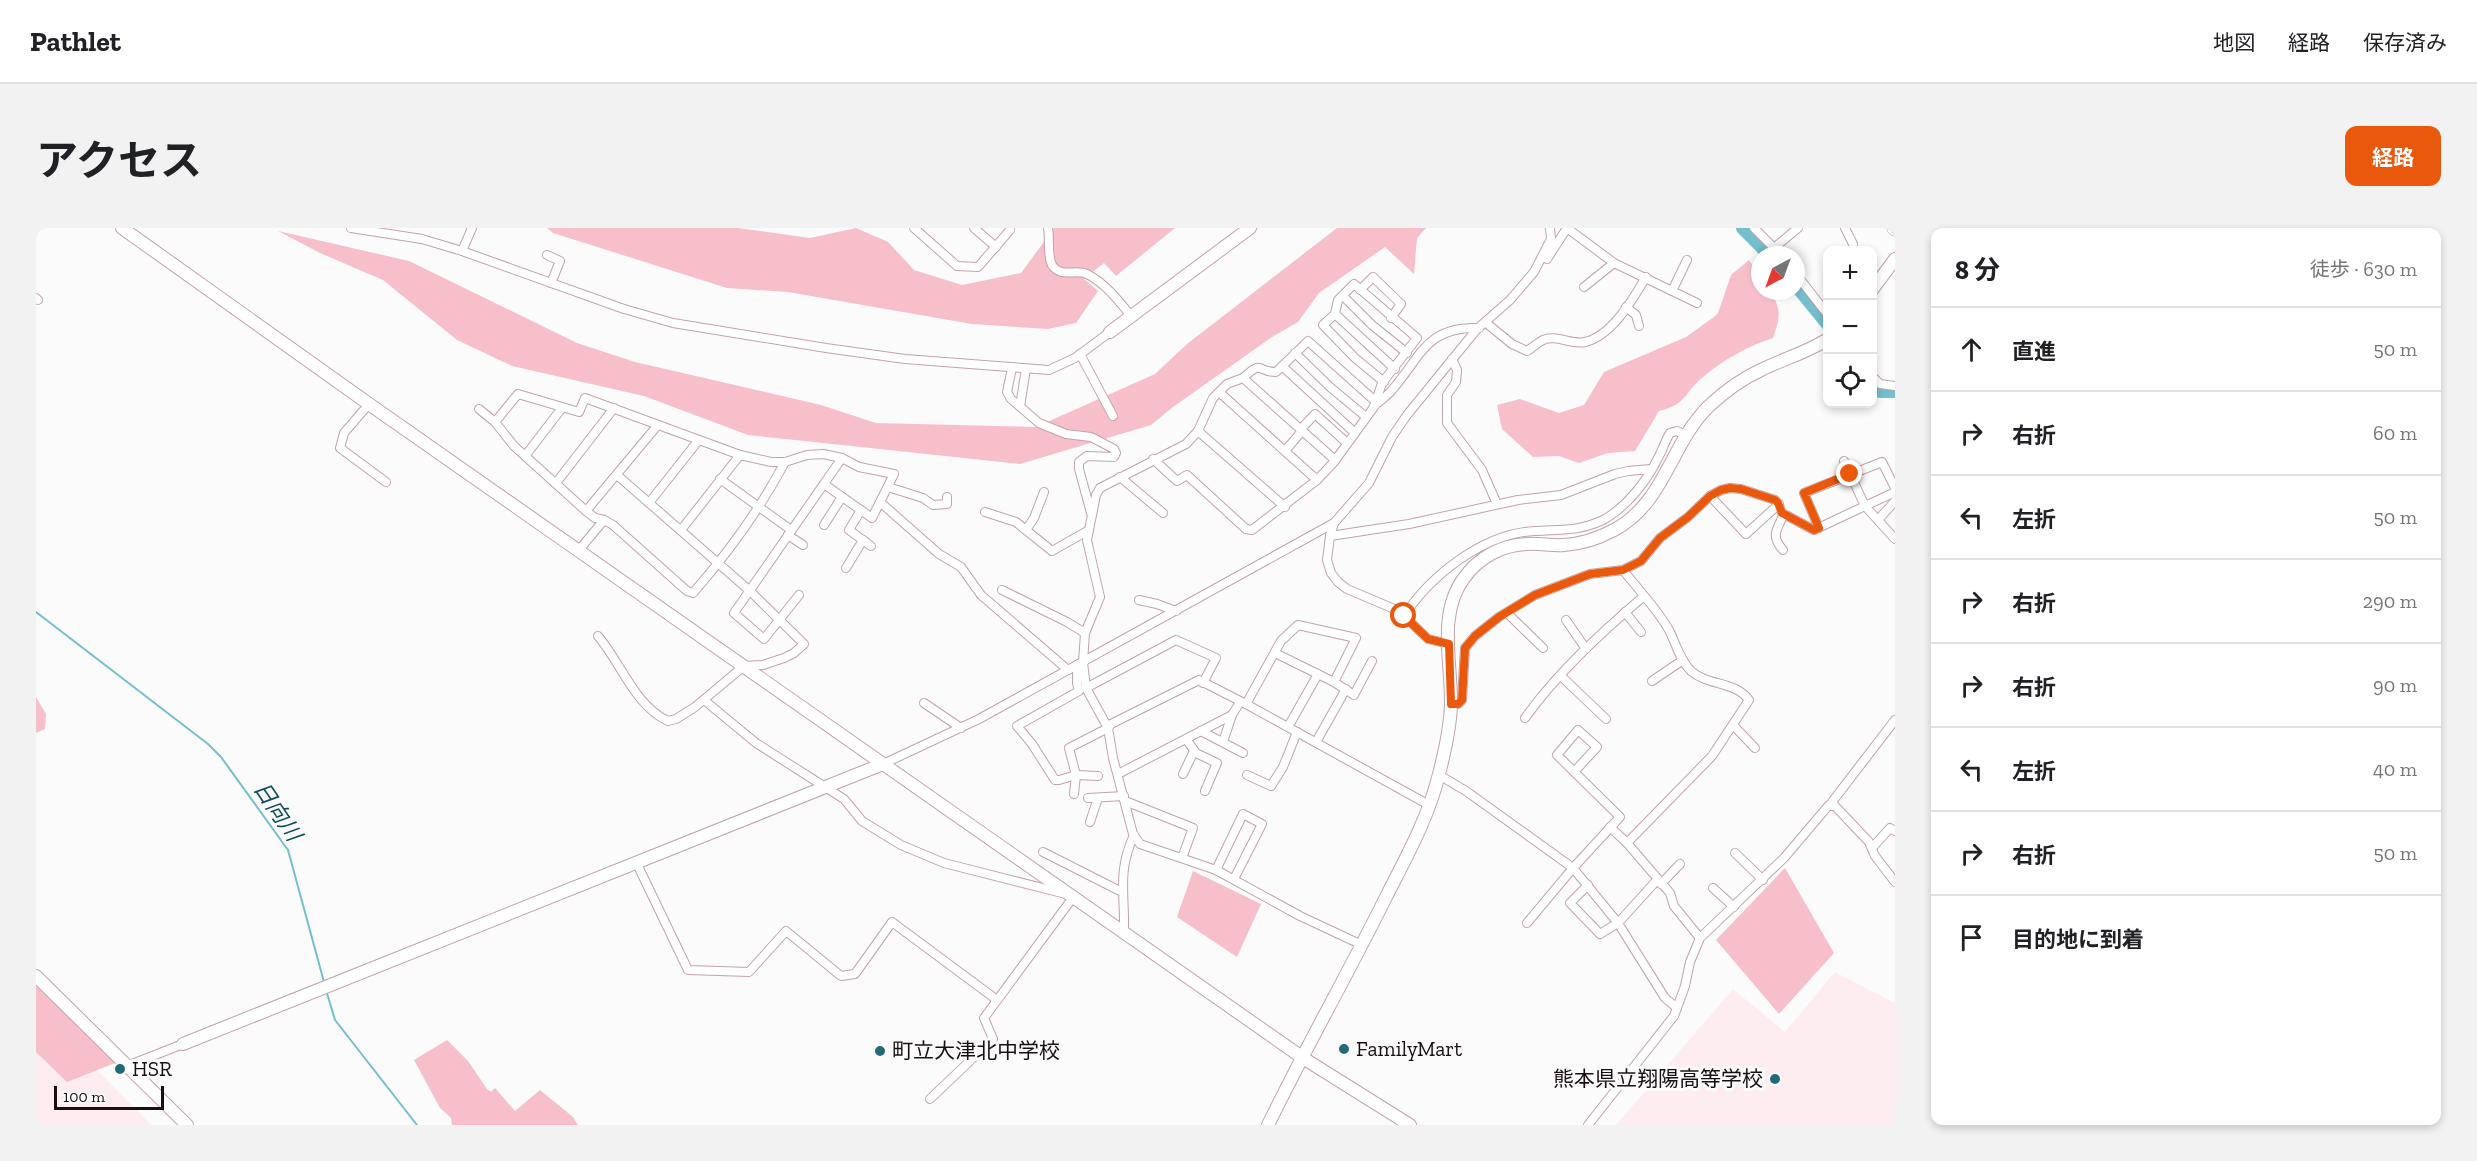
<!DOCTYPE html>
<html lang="ja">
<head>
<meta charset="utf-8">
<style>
	:root { --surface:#fff; --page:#f2f2f2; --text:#202124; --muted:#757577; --line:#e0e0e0; --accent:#ea580c }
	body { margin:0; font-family:"Zilla Slab","Noto Sans JP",serif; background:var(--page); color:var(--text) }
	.controls { position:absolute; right:18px; top:18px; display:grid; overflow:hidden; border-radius:12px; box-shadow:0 3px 9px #0003 }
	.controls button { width:54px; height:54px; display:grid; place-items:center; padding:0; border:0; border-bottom:2px solid var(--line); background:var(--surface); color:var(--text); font:30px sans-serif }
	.compass { position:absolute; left:1715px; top:18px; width:54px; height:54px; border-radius:50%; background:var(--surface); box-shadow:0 3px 9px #0003; rotate:221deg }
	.scale { position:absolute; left:18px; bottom:15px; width:110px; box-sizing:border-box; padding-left:6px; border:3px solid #190f11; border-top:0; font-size:16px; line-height:21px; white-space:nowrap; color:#190f11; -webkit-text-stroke:4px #fbfbfb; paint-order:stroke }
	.stop { position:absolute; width:18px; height:18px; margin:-14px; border:4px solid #ea580c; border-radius:50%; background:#fff }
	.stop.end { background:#ea580c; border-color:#fff; box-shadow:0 2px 6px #0008 }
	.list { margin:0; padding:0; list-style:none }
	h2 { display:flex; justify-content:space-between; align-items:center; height:78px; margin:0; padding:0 24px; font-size:26px }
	h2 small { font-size:20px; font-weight:400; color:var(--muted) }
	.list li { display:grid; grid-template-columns:39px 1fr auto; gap:18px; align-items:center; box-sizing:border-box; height:84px; padding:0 24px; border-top:2px solid var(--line) }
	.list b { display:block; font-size:22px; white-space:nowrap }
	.list em { font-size:20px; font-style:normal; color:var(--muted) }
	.icon { flex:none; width:33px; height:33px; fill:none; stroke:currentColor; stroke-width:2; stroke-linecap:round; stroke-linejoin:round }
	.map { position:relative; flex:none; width:1859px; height:897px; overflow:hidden; border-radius:12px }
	header { display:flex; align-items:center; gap:36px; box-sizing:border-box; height:84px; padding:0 30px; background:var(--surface); border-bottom:2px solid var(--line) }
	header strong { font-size:28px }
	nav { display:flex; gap:33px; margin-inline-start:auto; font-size:21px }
	.intro { display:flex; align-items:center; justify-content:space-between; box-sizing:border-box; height:144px; padding:0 36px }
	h1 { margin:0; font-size:42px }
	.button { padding:15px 27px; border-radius:12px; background:var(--accent); color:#fff; font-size:21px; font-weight:700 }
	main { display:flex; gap:36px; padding:0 36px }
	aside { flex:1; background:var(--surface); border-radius:12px; box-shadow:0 3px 9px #0003 }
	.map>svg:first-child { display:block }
	.built { fill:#feedf0 }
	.green { fill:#f7bfca }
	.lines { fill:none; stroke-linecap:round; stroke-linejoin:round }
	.stream { stroke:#75bece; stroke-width:2 }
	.river { stroke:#75bece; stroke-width:14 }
	.street-casing { stroke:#c2a3a9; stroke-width:10 }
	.secondary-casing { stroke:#c2a3a9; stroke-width:14 }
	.primary-casing { stroke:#c2a3a9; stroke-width:15 }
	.street { stroke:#fff; stroke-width:8 }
	.secondary { stroke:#fff; stroke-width:12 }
	.primary { stroke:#fff; stroke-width:14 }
	.route { stroke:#ea580c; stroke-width:8 }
	.poi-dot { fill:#236a78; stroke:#fbfbfb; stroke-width:2 }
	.labels { text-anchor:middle; stroke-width:6; stroke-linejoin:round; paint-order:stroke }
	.poi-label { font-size:21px; fill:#190f11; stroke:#fbfbfb; text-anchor:start }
	.water-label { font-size:22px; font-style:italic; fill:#0c4d59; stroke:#fbfbfb }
</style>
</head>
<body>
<header>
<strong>Pathlet</strong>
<nav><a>地図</a><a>経路</a><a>保存済み</a></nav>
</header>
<div class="intro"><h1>アクセス</h1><a class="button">経路</a></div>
<main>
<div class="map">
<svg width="1859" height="897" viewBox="0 0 1859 897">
	<rect width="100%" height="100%" fill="#fbfbfb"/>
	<g class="built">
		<path d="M1799,744L1859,775V897H1580L1697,761L1749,804Z"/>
		<path d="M0,780L115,897H0Z"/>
	</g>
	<g class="green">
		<path d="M511,0H702L774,10L820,0L852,14L878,42L926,57L985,45L1018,0H1139L1080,48L1068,35L1048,51L1062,63L1040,95L1012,101L936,96L752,64L691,60L517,5Z"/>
		<path d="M1301,0H1390L1381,10L1378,46L1349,19L1283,65L1262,94L1236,109L1137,179L1115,197L984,236L712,207L608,168L476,138L421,112L347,52L284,25L242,3L373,33L541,115L599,134L785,177L840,195L1000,199L1119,146L1151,116Z"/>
		<path d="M1713,32L1724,48V63H1734C1746,81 1744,90 1737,110C1712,118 1687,132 1667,149C1647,166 1651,176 1623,183L1599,223L1572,225L1543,235L1523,228L1497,229L1466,201L1461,177L1484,171L1523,185L1548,177L1568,144L1650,109L1678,89L1682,85L1695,47Z"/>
		<path d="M0,469L10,486L9,501L0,505Z"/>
		<path d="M1749,640L1798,725L1743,786L1680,712Z"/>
		<path d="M1157,643L1225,676L1201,729L1141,689Z"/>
		<path d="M0,756L79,835L31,854L0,824Z"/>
		<path d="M411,812L432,833L451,861L455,864L459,860L479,883L504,862L537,889L542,897H416L415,890L404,880L378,832Z"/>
	</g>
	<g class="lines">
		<g class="stream">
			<path d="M0,384L172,516L185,529L252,622L288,754"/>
			<path d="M290,762L299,792L381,897"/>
		</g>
		<g class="river">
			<path d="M1707,0L1734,27"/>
			<path d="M1760,57L1792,96"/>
			<path d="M1836,158L1844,163H1859"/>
		</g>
		<g class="street-casing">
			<g id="street">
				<path d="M315,0L386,11L426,23L588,81L637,95L790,120L869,131L1013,142L1039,130L1074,104"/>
				<path d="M878,0L921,38L942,39L974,2"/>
				<path d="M938,0L960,19"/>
				<path d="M1012,0C1014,11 1011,27 1016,37C1024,50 1040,41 1051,46C1069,55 1083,73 1095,88"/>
				<path d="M1718,0L1738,20L1762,0"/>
				<path d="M1809,0L1817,16"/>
				<path d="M426,23L436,0"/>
				<path d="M511,27L524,33L515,55"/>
				<path d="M1511,31L1531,0L1578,35L1661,75"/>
				<path d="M1760,46L1792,87"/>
				<path d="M1548,59L1578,35"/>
				<path d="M1324,62L1337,49L1365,76L1355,90"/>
				<path d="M1636,63L1651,32"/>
				<path d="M1307,68L1336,97L1371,125"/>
				<path d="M0,70L2,72"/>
				<path d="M1590,79L1600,87L1603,98"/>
				<path d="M1299,86L1359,141"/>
				<path d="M1449,94L1476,116L1491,123C1496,120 1501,115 1507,112C1520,106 1535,117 1549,114C1576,108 1597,71 1610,49"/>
				<path d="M1259,125L1294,159L1330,189"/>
				<path d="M1044,126L1077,188"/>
				<path d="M1416,131L1421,142L1420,154L1411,167V195L1446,242L1461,276"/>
				<path d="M1246,138L1319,205"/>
				<path d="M976,140L971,164L975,171L1003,195L1030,206L1055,209L1078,221L1080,225L1078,229L1051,228L1043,234V241L1055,285"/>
				<path d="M1836,148L1844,156L1859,158"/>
				<path d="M1207,150L1191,156L1177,170L1162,203L1150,216L1064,260L1060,267L1051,312L1064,369L1049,405L1047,434L1050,460L1072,500L1077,530L1097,606L1104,616L1180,642L1264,688L1326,717"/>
				<path d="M1183,164L1281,252"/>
				<path d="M333,176L308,205L304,220L350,254"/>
				<path d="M984,178L990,141"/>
				<path d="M1338,178C1344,173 1351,168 1356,162C1385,129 1390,98 1443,100"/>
				<path d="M443,181L459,194"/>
				<path d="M621,198L550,283L478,218L459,194L482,166L543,184L549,170L704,227L735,234H749L771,227L787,226L806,230L823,239L858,246L836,290L788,256"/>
				<path d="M1265,201L1279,186L1311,215"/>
				<path d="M1162,203L1249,279"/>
				<path d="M1249,223L1266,203"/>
				<path d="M489,228L526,180"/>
				<path d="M1117,231L1141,253L1151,247L1210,301L1216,302L1281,252L1298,234L1338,179L1346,155L1381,110L1318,56L1302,72L1299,86L1287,97L1319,130L1348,154"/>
				<path d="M1299,232L1207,150C1228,131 1220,144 1240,144L1272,113L1339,173"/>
				<path d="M1808,233L1829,278L1859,264"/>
				<path d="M1084,249L1127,285"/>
				<path d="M684,251L755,302"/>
				<path d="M520,255L578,180"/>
				<path d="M852,259L887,270L897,277L911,276V269"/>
				<path d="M1674,268L1710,306L1743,276"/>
				<path d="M844,274L903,326L925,339L945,367L1032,442"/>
				<path d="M613,275L662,213"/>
				<path d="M825,282L813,302L835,318"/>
				<path d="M949,284L980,294L1016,323L1053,302"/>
				<path d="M568,292L577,297L651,363L657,365C692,325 724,281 749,234"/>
				<path d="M1842,292L1859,273"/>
				<path d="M788,297L806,269"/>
				<path d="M1783,300L1768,265L1846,234L1859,260"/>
				<path d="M645,302L704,227"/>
				<path d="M990,302L998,290L1008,264"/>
				<path d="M752,307L767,317"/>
				<path d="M1294,308L1373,296L1482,272L1525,267L1579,246L1592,243L1615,241"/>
				<path d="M543,322L568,292L559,290L550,283"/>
				<path d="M1747,322C1734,307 1741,302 1748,286"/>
				<path d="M810,340L827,312"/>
				<path d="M1587,342C1602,361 1621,381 1633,402C1640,416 1644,432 1655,443C1672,458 1699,453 1713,472L1676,528L1591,615L1634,665L1638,678L1664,710"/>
				<path d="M966,362L1031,394L1049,405"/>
				<path d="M763,367L728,411L698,385L806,230"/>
				<path d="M1103,372L1121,376L1140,383"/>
				<path d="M1589,384L1605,404"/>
				<path d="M1471,385L1507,420"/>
				<path d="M1368,388C1395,347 1447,306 1498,303C1525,301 1543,304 1569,291C1591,278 1611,253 1622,230C1627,221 1629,213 1634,205L1641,203L1650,207"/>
				<path d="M1530,392L1550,421"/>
				<path d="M562,408C585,435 599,478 632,493L640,491L659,479L708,438L727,437L748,430L758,425L768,416L714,363L581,247"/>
				<path d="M1413,416L1392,411L1368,388L1356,380L1311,361L1302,354L1295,345L1291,332L1294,308L1298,295L1333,255L1356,209L1371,187L1441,101L1474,72L1498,44L1515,11L1514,0"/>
				<path d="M1239,425L1298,454"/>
				<path d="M1041,437V455L1043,463L981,498L996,516L1019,552H1023L1040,547L1062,548"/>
				<path d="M1525,448L1570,491"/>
				<path d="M1616,453L1647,432"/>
				<path d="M1050,460L1140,412L1180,430L1167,455"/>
				<path d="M668,472L720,515L808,571L826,593L865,617L908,635L1038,668L948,790L957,811L894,871"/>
				<path d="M888,475L925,500"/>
				<path d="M1210,476L1245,413L1262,397L1320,410L1298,454L1318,467L1336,433"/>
				<path d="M1415,476H1422L1426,472L1429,420L1439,408L1463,389L1499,367L1554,346L1587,342L1605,333L1624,310L1652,289L1674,268L1685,262L1694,260L1705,261L1739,272L1742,275L1746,285L1778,302L1829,278L1859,311"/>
				<path d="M1489,490C1522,444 1565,405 1608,368"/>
				<path d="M1697,497L1719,520"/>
				<path d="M1252,499L1282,446"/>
				<path d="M1165,503L1207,525"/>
				<path d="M1150,511L1160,525L1181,535L1169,563"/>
				<path d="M1187,514L1196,487"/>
				<path d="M1280,514L1310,461"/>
				<path d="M847,536L943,491L1298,295"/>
				<path d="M1082,546L1196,487L1204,474"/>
				<path d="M1147,546L1158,523"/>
				<path d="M1211,547L1235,558L1247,539L1261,504"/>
				<path d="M1403,547L1430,563L1537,640L1582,695L1629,770L1641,780"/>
				<path d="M1038,566L1040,547L1033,520L1072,500L1075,496L1163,452L1210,476L1393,577"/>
				<path d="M1052,570L1088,568"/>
				<path d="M1089,573L1157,600L1146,630"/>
				<path d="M1796,578V574L1859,492"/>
				<path d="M1054,594L1062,570"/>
				<path d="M1574,599L1591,615"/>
				<path d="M1836,620L1854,600L1859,603"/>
				<path d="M1007,624L1086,664"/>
				<path d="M1699,625L1727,652"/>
				<path d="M601,636L652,742L713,744L750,703L805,748L819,746L856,694L961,772"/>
				<path d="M1180,642L1207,586L1226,596L1198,651"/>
				<path d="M1625,656L1644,636"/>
				<path d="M1552,657L1534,675L1564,706L1582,695L1621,652"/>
				<path d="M1677,660L1698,679"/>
				<path d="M1491,695L1537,640L1584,589L1521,527L1542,502L1561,519L1538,544"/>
				<path d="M1088,703C1089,665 1081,644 1098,607"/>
				<path d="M91,838L147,816"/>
				<path d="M1552,897L1638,788L1649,758L1654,734L1664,710L1748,630L1793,577L1799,578L1833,614L1839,628L1859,654"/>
			</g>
		</g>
		<g class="secondary-casing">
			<g id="secondary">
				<path d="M86,0L333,176L1267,830L1374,897"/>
				<path d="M1836,62L1859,31"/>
				<path d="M1074,104L1214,0"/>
				<path d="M0,748L151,897"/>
				<path d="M147,816L847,536"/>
				<path d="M1232,897C1270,819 1313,744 1351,667C1371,628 1393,588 1403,546C1409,523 1415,497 1415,473C1415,432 1402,385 1428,350C1443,329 1466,317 1491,316C1503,315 1516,318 1528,317C1545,316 1563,310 1578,302C1629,275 1634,216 1673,178C1688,164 1705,151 1725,142C1747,131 1770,125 1792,111"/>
			</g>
		</g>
		<g class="primary-casing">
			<path id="primary" d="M1858,0L1859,1"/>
		</g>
		<use href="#street" class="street"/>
		<use href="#secondary" class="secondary"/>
		<use href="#primary" class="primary"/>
	</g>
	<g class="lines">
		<path class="route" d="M1368,388L1392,411L1413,416L1415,476H1422L1426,472L1429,420L1439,408L1463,389L1499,367L1554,346L1587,342L1605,333L1624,310L1652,289L1674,268L1685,262L1694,260L1705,261L1739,272L1742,275L1746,285L1778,302L1783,300L1768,265L1814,246"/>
	</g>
	<g class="poi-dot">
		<circle cx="1308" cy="821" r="6"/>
		<circle cx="844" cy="823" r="6"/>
		<circle cx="84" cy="841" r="6"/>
		<circle cx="1739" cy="851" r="6"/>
	</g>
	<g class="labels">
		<g class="poi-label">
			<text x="1320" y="828">FamilyMart</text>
			<text x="856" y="830">町立大津北中学校</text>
			<text x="96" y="848">HSR</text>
			<text x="1727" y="858" text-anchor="end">熊本県立翔陽高等学校</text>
		</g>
		<g class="water-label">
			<text transform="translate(242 583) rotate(56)" y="8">日向川</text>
		</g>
	</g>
</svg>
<div class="controls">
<button>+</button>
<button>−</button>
<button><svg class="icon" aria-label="locate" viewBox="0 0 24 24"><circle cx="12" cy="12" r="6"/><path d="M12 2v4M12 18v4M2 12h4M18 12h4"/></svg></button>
</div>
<svg class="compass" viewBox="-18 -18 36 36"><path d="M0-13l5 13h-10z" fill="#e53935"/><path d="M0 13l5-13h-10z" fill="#757577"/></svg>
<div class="scale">100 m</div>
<div class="stop" style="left:1368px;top:388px"></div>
<div class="stop end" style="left:1814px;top:246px"></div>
</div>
<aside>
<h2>8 分<small>徒歩 · 630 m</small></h2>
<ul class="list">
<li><svg class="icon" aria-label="ahead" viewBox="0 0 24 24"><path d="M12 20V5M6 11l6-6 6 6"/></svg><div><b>直進</b></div><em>50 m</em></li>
<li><svg class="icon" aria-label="right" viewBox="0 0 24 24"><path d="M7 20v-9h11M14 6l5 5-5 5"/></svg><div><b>右折</b></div><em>60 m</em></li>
<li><svg class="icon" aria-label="left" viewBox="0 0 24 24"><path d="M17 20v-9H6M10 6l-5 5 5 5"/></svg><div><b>左折</b></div><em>50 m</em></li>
<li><svg class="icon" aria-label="right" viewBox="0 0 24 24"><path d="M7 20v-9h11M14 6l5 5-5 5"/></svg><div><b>右折</b></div><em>290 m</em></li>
<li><svg class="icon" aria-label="right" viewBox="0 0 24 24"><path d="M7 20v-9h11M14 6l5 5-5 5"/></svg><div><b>右折</b></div><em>90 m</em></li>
<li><svg class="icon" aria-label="left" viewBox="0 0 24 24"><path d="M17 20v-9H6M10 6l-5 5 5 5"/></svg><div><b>左折</b></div><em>40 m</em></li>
<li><svg class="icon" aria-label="right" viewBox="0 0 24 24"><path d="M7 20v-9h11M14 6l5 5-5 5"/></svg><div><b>右折</b></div><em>50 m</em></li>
<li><svg class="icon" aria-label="arrive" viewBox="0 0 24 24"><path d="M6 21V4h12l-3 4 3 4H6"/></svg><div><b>目的地に到着</b></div></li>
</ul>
</aside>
</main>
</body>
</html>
